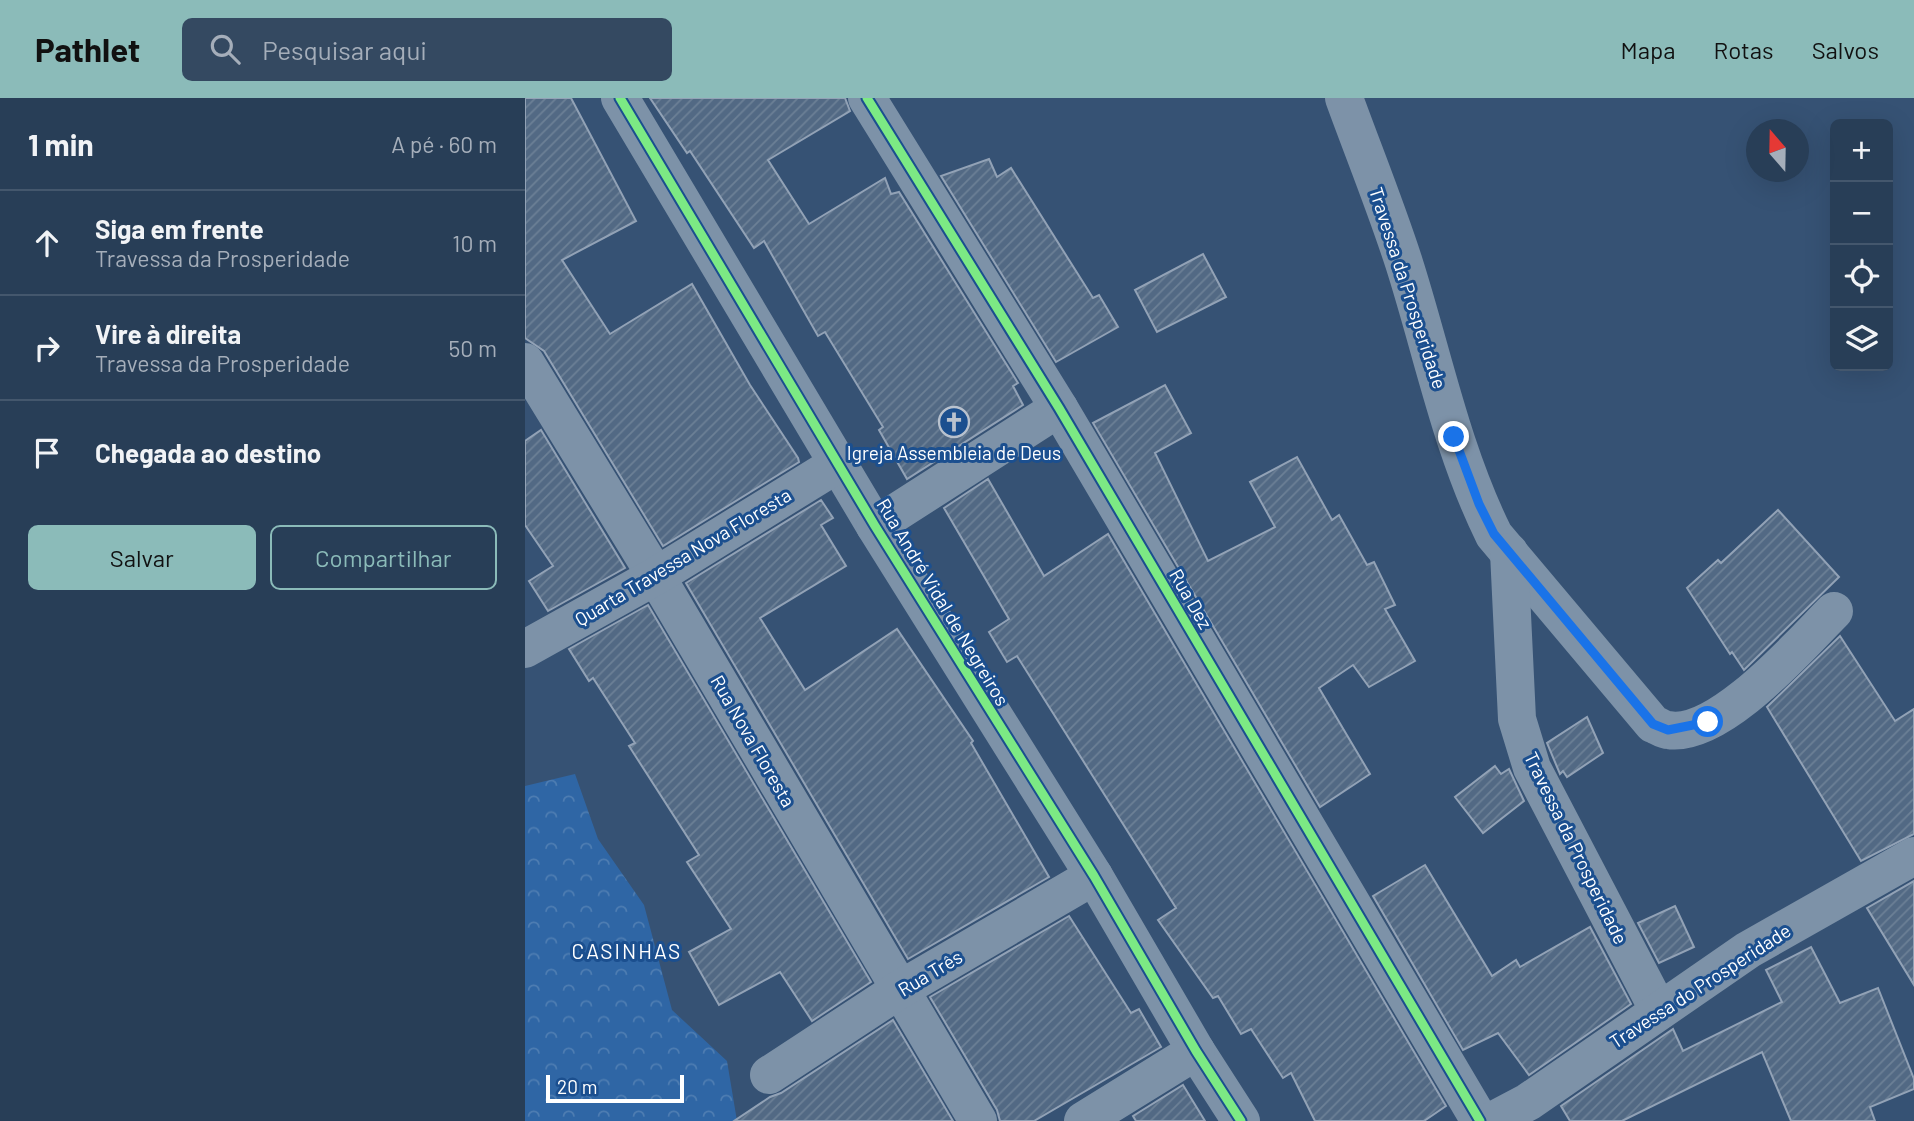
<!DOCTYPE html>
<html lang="pt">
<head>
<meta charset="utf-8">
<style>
	:root { --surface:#283e57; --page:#344961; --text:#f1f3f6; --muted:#a5aeba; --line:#44576d; --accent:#8bbbb9 }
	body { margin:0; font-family:Barlow,sans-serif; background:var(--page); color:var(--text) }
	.controls { position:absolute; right:21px; top:21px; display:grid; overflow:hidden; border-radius:10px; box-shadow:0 7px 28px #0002 }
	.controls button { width:63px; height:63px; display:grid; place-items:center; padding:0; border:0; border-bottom:2px solid var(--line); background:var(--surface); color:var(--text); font:35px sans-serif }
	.compass { position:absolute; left:1221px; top:21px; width:63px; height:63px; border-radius:50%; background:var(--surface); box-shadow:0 7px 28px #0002; rotate:340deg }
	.scale { position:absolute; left:21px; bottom:18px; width:138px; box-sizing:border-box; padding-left:7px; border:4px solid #fff; border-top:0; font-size:19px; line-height:24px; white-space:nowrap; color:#fff; -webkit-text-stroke:5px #1b4f8f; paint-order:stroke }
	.stop { position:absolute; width:21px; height:21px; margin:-16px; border:5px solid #1a73e8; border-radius:50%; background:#fff }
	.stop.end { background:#1a73e8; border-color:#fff; box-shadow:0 2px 7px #0008 }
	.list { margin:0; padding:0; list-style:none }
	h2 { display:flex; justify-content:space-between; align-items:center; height:91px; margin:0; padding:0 28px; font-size:30px }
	h2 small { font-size:23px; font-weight:400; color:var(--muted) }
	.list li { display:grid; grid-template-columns:46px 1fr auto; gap:21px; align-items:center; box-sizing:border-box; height:105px; padding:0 28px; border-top:2px solid var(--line) }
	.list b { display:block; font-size:26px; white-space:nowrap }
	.list p { margin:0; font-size:23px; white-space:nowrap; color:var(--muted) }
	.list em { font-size:23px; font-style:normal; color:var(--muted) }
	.actions { display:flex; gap:14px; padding:21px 28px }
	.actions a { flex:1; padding:16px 0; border:2px solid var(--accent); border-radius:10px; text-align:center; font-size:24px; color:var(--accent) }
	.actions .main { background:var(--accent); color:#111 }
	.icon { flex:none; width:38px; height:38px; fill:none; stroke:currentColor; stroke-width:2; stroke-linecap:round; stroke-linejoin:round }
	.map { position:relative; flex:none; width:1389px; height:1023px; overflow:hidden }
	header { display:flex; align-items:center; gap:42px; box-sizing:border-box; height:98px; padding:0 35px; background:var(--accent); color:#111 }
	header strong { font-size:33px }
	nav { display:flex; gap:38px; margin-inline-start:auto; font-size:24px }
	.search { width:490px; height:63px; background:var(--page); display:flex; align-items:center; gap:18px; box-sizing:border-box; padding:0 24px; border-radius:10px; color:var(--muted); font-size:26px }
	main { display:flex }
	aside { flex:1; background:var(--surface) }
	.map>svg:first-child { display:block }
	.forest { fill:url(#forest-crowns) }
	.building { fill:url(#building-hatch); stroke:#92a2b6; stroke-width:2 }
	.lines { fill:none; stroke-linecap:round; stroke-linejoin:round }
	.minor { stroke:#7d92a8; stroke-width:38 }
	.cycleway-casing { stroke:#1b4f8f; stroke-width:13 }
	.cycleway { stroke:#7ce984; stroke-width:9 }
	.route { stroke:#1a73e8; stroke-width:9 }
	.labels { text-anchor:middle; stroke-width:6; stroke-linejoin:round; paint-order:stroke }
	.street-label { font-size:19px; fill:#fff; stroke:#1b4f8f }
	.poi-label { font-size:19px; fill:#fff; stroke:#1b4f8f }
	.neighbourhood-label { font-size:21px; letter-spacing:2px; fill:#fff; stroke:#1b4f8f }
</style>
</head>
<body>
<header>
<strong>Pathlet</strong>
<div class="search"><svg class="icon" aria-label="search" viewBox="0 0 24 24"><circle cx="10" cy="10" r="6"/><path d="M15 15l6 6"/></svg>Pesquisar aqui</div>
<nav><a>Mapa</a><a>Rotas</a><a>Salvos</a></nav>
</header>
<main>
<aside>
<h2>1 min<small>A pé · 60 m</small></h2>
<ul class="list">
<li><svg class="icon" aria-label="ahead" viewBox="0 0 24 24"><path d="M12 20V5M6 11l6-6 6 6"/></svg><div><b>Siga em frente</b><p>Travessa da Prosperidade</p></div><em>10 m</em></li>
<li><svg class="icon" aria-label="right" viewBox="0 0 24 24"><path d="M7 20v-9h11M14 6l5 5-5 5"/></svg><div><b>Vire à direita</b><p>Travessa da Prosperidade</p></div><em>50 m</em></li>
<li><svg class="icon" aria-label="arrive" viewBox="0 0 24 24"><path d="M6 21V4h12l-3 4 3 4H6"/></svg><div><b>Chegada ao destino</b></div></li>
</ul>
<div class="actions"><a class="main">Salvar</a><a>Compartilhar</a></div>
</aside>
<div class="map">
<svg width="1389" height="1023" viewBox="0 0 1389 1023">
	<defs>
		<pattern id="forest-crowns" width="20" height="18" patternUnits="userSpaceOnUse" patternTransform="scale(1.75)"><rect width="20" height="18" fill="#2f66a5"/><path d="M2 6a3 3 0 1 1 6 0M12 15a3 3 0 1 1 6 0" fill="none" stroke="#4e7db2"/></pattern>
		<pattern id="building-hatch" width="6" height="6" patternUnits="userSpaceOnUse" patternTransform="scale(1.75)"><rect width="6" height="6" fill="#526984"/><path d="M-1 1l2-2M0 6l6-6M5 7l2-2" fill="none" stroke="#6c8096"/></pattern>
	</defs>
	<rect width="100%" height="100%" fill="#365274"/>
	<path class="forest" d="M50,676L73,741L119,807L147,912L202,963L212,1023H0V688Z"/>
	<g class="building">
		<path d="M0,0H46L111,123L37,162L85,236L167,186L225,287L273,360L274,364L138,448L19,253L0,240Z"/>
		<path d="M125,0H320L325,13L243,62L284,126L360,80L366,96L374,94L493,285L488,288L498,307L382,381L354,332L358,329L300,234L293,238L239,143L229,150L165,53L162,55Z"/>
		<path d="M464,61L472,79L486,70L568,200L574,197L593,229L531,264L416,78Z"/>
		<path d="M678,156L701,199L632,234L610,192Z"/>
		<path d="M640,287L666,335L630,355L683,463L750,429L725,384L772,359L807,422L814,417L842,467L849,464L870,507L860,511L890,563L844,589L828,567L794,590L845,676L795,709L568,325Z"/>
		<path d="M16,332L100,470L23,513L4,483L28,468L0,427V343Z"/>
		<path d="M463,381L519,478L583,436L921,1008L899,1023H790L766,975L758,980L726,931L716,936L693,898L688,900L633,822L651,810L492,558L482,564L464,534L484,521L419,410Z"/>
		<path d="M296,402L308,420L296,427L321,468L235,520L280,592L372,531L448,643L446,645L524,779L383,861L161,485Z"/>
		<path d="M1253,412L1314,479L1219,572L1207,554L1205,556L1162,490L1193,462L1196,465Z"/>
		<path d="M123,507L346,884L287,923L255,874L194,907L164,854L206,831L162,764L174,757L104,648L110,645L68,580L64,583L44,551Z"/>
		<path d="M1315,538L1370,623L1389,611V736L1336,763L1242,609Z"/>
		<path d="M1062,619L1078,655L1042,679L1038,673L1035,676L1022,645Z"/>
		<path d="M970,668L976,676L984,671L999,703L958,735L930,699Z"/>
		<path d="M900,767L967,878L991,862L995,869L1065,829L1106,906L1004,977L973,935L938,952L848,798Z"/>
		<path d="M1389,783V887L1342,810Z"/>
		<path d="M1150,808L1169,849L1134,865L1113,825Z"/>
		<path d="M544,818L606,915L614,911L636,949L509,1023H475L472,1012L405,899Z"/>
		<path d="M1286,849L1315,905L1353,890L1389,981V991L1345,1009L1350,1023H1266L1237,954L1097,1023H1045L1036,1008L1148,931L1158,953L1257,904L1241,872Z"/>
		<path d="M368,922L428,1023H209L245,999L256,995Z"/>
		<path d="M658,987L680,1023H611L608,1018Z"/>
	</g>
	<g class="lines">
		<g class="minor">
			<path d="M95,0L350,428L569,778L671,953L716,1023"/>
			<path d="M342,0L534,310L955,1023"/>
			<path d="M819,0C839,55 861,109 879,165C908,256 926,350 969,437L1128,626C1132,627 1138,632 1143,632C1194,641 1275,547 1309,513"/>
			<path d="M0,264L131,478L453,1023"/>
			<path d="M350,428L534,310"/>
			<path d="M984,454L992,621L1007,670L1134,913"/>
			<path d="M0,551L131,478L314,365"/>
			<path d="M244,977L374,892L569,778"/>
			<path d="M558,1023L671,953"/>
			<path d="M967,1023L1003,1004L1223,852L1389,758"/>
		</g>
		<g class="cycleway-casing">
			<g id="cycleway">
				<path d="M95,0L350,428L569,778L671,953L716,1023"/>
				<path d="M342,0L534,310L955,1023"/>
			</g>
		</g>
		<use href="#cycleway" class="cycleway"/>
	</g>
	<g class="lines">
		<path class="route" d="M929,339L954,406L969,436L1128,626L1143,632L1183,624"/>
	</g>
	<defs>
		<g id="church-ring" transform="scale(1.575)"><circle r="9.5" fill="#1b4f8f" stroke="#b9c2ce" stroke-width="1.5"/><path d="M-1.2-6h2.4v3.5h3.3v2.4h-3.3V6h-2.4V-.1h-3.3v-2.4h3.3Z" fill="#b9c2ce"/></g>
	</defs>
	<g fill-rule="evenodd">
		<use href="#church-ring" x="429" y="324"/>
	</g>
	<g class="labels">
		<g class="street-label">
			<text transform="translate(883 190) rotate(72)" y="7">Travessa da Prosperidade</text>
			<text transform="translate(158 459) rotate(-31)" y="7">Quarta Travessa Nova Floresta</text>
			<text transform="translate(666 501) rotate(60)" y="7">Rua Dez</text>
			<text transform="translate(418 504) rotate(59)" y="7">Rua André Vidal de Negreiros</text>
			<text transform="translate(228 643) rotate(60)" y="7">Rua Nova Floresta</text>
			<text transform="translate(1051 750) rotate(64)" y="7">Travessa da Prosperidade</text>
			<text transform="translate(405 875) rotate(-31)" y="7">Rua Três</text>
			<text transform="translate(1175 888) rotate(-33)" y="7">Travessa do Prosperidade</text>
		</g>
		<g class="poi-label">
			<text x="429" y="362">Igreja Assembleia de Deus</text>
		</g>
		<g class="neighbourhood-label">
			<text x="102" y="861">CASINHAS</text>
		</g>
	</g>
</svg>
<div class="controls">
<button>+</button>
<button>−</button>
<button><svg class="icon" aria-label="locate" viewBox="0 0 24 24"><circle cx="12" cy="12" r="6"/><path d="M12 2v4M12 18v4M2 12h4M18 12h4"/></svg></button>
<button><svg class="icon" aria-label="layers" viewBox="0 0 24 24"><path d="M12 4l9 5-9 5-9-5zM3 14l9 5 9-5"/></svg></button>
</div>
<svg class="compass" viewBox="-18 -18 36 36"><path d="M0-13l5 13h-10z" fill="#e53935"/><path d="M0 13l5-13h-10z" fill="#a5aeba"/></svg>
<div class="scale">20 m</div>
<div class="stop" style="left:1183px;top:624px"></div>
<div class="stop end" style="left:929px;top:339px"></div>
</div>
</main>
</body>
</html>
